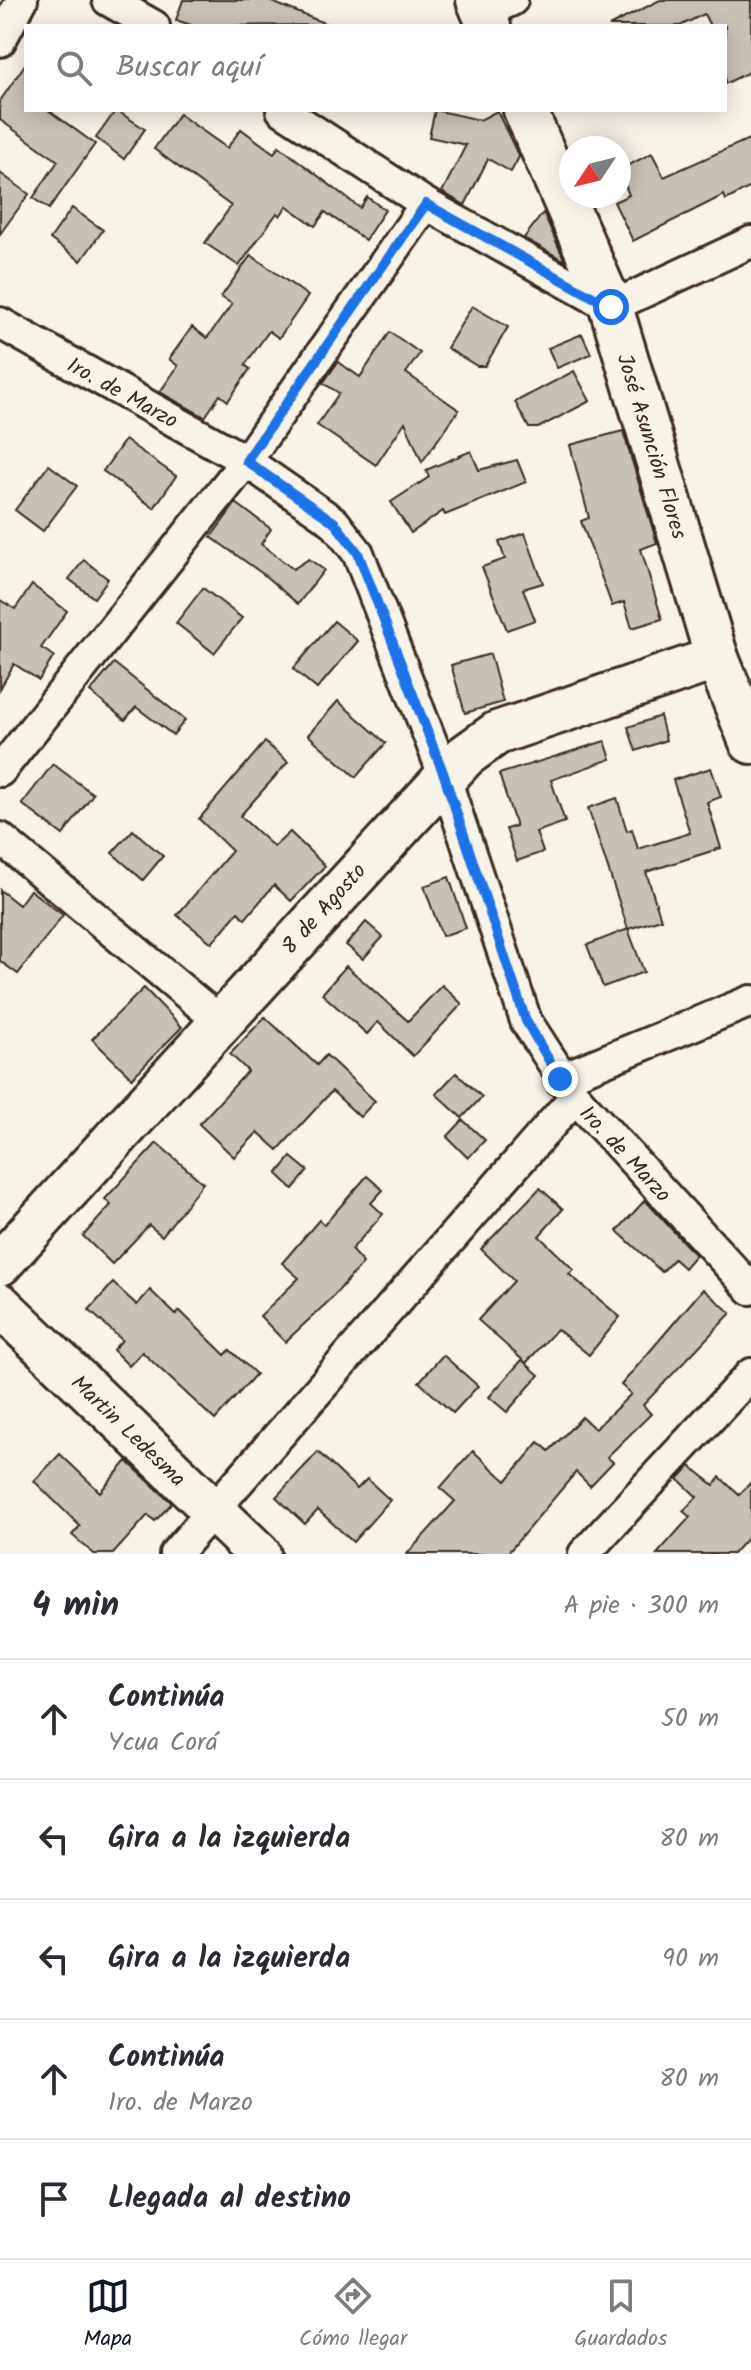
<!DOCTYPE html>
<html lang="es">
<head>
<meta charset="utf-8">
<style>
	:root { --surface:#fff; --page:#f7f7f7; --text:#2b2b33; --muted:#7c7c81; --line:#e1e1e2; --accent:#111827 }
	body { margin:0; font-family:Kalam,sans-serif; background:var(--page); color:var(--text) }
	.compass { position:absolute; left:559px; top:136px; width:72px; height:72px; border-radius:50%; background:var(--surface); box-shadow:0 4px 20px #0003; rotate:235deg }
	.stop { position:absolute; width:24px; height:24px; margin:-18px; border:6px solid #1a73e8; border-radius:50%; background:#fff }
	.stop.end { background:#1a73e8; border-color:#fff; box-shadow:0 2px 8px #0008 }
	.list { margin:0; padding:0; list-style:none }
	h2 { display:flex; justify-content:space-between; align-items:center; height:104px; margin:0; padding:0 32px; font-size:34px }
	h2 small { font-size:26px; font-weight:400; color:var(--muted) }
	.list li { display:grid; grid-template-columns:52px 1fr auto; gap:24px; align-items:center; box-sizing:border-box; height:120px; padding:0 32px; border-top:2px solid var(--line) }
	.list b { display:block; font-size:30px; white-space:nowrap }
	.list p { margin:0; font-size:26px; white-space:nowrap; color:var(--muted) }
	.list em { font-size:26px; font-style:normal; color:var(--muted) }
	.icon { flex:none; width:44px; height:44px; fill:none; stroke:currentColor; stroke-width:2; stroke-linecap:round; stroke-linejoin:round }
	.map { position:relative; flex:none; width:751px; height:1554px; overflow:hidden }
	.search { position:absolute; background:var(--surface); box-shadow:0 4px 20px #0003; left:24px; right:24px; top:24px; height:88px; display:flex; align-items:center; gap:20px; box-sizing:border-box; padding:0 28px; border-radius:0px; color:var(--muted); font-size:30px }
	.sheet { height:704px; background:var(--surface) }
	nav { display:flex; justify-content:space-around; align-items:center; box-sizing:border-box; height:112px; border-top:2px solid var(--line); background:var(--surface); font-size:22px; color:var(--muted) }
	nav a { display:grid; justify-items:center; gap:4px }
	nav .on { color:var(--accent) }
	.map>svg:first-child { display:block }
	.building { fill:#c8c1b6; stroke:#3b2a1e; stroke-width:2 }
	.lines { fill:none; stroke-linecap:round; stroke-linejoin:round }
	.street-casing { stroke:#3b2a1e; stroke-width:36 }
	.secondary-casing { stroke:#3b2a1e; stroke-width:48 }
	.street { stroke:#f7f3e8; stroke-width:30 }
	.secondary { stroke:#f7f3e8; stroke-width:42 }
	.route { stroke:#1a73e8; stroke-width:10 }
	.labels { text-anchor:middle; stroke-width:8; stroke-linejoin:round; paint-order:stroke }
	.street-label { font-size:22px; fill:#3b2a1e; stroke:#f7f3e8 }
</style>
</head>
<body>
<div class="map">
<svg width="751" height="1554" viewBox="0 0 751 1554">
	<rect width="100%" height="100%" fill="#f7f3e8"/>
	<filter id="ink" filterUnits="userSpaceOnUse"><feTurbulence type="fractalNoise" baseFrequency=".0125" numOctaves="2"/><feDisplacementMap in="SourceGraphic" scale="16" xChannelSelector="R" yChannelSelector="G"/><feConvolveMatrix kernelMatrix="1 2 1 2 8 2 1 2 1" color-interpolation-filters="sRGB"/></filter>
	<g filter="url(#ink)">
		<g class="building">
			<path d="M183,0H267L329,25L194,26L176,20Z"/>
			<path d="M660,0H751V71L725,84V26H710L704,14L680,26H609Z"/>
			<path d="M26,63V110H48L95,144L49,209L33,198L58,161L0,120V101Z"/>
			<path d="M116,110L145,129L124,159L96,138Z"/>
			<path d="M435,110L480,120L497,111L519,157L511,172L488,159L465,205L442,192L466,145L429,137Z"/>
			<path d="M179,114L227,148L241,129L274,153L279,146L360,208L367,197L385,210L365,240L325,212L315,226L287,206L280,216L277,213L239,266L205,243L231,206L154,149Z"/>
			<path d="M751,138V187L726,200L724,195L633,241L614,202L629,195L619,170L652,153L664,177Z"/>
			<path d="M0,173L29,194L0,234Z"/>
			<path d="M72,208L103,230L81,261L50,239Z"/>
			<path d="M543,213L544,214L565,261L524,238Z"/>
			<path d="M251,255L308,296L279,338L269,331L245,365L250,369L228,401L220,395L205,417L160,392L178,366L169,359L192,327L207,338L232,304L221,297Z"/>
			<path d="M472,306L508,327L485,366H477L447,348Z"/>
			<path d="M390,332L420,353L406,373L459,410L422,462L405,422L376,465L317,425L339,393L323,383L338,362L360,377Z"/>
			<path d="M582,334L591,354L557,368L548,348Z"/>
			<path d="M574,371L590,401L538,428H529L515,402Z"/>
			<path d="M623,431L657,543L641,549L662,619L632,628L624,602L612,606L581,521L589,518L570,445Z"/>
			<path d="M125,440L176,476L154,508L103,471Z"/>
			<path d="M471,451L479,470L517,460L526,482L445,515L443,511L411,533L391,502L429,477L426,470Z"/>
			<path d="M49,465L77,486L43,531L15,510Z"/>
			<path d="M236,503L271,529L261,544L293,569L309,559L324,570L298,604L263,574L211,537Z"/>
			<path d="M525,533L543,583L523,589L535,620L507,630L482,567L505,559L499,542Z"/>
			<path d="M84,560L108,579L94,598L69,579Z"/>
			<path d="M32,585L67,611L41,648L54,656L39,680L14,664L0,689V600L15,609Z"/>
			<path d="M203,588L242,618L214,653L176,623Z"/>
			<path d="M334,621L358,641L317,689L293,669Z"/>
			<path d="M490,654L503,702L465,713L451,665Z"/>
			<path d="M114,663L185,720L173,735L136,707L125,720L90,692Z"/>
			<path d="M338,701L386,743L356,777L308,735Z"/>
			<path d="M660,716L666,740L636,751L628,727Z"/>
			<path d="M605,741L611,759L551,780L565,822L536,832L543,852L517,861L506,829L516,826L499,774Z"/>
			<path d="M265,742L288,762L240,816L274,847L290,832L325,866L291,901L274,885L245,919L238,912L212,943L177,915L232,851L199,819Z"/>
			<path d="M53,764L93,794L63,835L22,804Z"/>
			<path d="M711,768L721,797L707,802L721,848L646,872L661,919L628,929L588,808L617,798L627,831L632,829L638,849L690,833L673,780Z"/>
			<path d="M133,830L163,856L143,880L112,853Z"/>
			<path d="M449,877L466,928L442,936L424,886Z"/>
			<path d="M0,890L19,905L30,890L63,915L18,974L0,961Z"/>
			<path d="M366,922L383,937L363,959L346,945Z"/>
			<path d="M628,929L644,972L603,987L587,945Z"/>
			<path d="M346,966L408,1021L442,985L462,1004L413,1056L378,1022L367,1034L322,994Z"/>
			<path d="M144,988L182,1027L132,1078L92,1039Z"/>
			<path d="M265,1017L317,1065L326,1055L375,1101L360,1117L332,1091L278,1150L258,1132L234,1157L199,1124L248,1071L230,1054Z"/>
			<path d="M456,1073L482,1097L462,1118L436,1094Z"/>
			<path d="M463,1120L485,1140L468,1158L447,1137Z"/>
			<path d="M157,1143L203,1183L162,1236L149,1225L112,1264L83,1236L111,1205L105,1199Z"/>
			<path d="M291,1157L308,1171L293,1189L277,1174Z"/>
			<path d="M367,1176L383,1190L371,1203L383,1214L351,1250L363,1263L331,1299L285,1342L260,1316L299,1278L282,1263L319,1220L324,1225Z"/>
			<path d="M540,1188L563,1209L539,1236L574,1270L569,1274L620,1317L589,1355L557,1329L526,1363L478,1320L514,1281L481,1249Z"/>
			<path d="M645,1200L695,1255L684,1268L674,1259L662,1272L617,1231Z"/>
			<path d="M113,1283L137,1305L150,1290L176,1315L180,1311L225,1355L230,1350L256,1374L215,1420L142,1352L129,1366L113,1350L122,1340L89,1310Z"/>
			<path d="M703,1289L731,1313L643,1405L651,1414L607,1457L613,1462L590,1486L576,1472L507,1554H407L455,1501L440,1488L473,1451L506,1481L539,1442L549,1451L582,1417L595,1429L631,1394L621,1385Z"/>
			<path d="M443,1355L478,1386L453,1413L419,1382Z"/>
			<path d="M522,1360L539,1375L507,1412L489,1397Z"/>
			<path d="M318,1452L357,1489L367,1479L390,1500L353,1542L318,1510L305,1524L276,1497Z"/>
			<path d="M60,1454L100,1492L127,1461L172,1503L155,1521L148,1515L113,1554H94L72,1535L80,1526L34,1481Z"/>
			<path d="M690,1466L714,1485L720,1477L739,1495L751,1482V1534L733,1554H657L690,1517L683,1511L697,1497L678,1479Z"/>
		</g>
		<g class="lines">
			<g class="street-casing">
				<g id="street">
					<path d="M108,0L154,26"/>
					<path d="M483,13L512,0"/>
					<path d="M0,41L22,0"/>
					<path d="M282,110L426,204L611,307L751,242"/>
					<path d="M0,323L246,461L334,522L358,553L444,775L526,1021L575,1097L751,1289"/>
					<path d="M0,771L246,461L426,204"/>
					<path d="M0,838L221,1022"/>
					<path d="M560,1079L751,1001"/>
					<path d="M175,1554L575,1097"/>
					<path d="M584,1554L751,1374"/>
				</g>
			</g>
			<g class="secondary-casing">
				<g id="secondary">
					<path d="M478,0L489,26"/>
					<path d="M525,110L611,307L717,658L751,742"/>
					<path d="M0,1264L465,756L497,733L717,658"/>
					<path d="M0,1305L259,1554"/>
				</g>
			</g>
			<use href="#street" class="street"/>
			<use href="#secondary" class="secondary"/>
		</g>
	</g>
	<g class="lines" filter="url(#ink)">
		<path class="route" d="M560,1079L526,1021L444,775L358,553L334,522L246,461L426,204L611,307"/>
	</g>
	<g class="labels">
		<g class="street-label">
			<text transform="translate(123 392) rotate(29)" y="8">1ro. de Marzo</text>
			<text transform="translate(653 446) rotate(73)" y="8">José Asunción Flores</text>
			<text transform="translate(323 908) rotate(-48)" y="8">8 de Agosto</text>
			<text transform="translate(626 1153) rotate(47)" y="8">1ro. de Marzo</text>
			<text transform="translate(129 1430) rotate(44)" y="8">Martin Ledesma</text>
		</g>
	</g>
</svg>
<svg class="compass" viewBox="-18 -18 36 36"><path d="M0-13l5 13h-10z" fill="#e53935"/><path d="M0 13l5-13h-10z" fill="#7c7c81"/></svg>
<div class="stop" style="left:611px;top:307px"></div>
<div class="stop end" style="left:560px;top:1079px"></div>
<div class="search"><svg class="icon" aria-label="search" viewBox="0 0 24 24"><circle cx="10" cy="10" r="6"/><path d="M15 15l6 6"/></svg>Buscar aquí</div>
</div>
<section class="sheet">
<h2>4 min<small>A pie · 300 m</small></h2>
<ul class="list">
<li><svg class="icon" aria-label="ahead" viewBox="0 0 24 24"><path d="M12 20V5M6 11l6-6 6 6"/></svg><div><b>Continúa</b><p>Ycua Corá</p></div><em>50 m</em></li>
<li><svg class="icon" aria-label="left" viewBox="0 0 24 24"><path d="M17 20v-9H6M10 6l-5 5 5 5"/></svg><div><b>Gira a la izquierda</b></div><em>80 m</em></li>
<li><svg class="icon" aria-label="left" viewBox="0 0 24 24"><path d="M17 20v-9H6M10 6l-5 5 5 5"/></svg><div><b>Gira a la izquierda</b></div><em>90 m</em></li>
<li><svg class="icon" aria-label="ahead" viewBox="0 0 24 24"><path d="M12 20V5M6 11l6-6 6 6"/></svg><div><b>Continúa</b><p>1ro. de Marzo</p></div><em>80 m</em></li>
<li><svg class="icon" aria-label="arrive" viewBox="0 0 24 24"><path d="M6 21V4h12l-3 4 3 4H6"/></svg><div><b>Llegada al destino</b></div></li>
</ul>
</section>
<nav>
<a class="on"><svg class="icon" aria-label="map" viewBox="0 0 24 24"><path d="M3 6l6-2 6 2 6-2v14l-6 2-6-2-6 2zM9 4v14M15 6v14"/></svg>Mapa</a>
<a><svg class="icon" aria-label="directions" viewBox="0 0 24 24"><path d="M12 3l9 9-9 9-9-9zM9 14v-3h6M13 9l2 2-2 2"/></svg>Cómo llegar</a>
<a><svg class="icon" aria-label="saved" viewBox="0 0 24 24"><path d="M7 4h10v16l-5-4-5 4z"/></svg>Guardados</a>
</nav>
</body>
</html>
